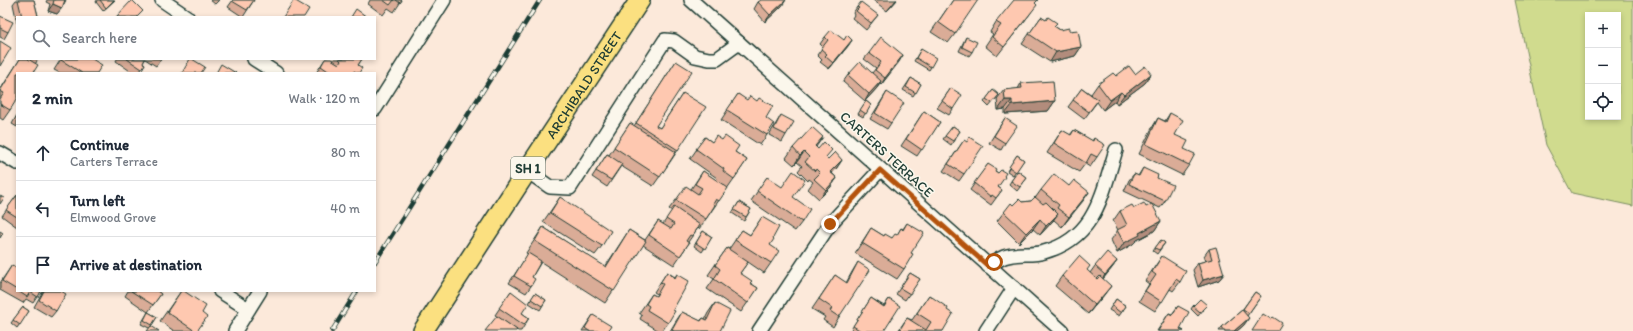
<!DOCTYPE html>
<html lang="en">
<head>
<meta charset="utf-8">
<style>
	:root { --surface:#fff; --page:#f2f2f3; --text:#1f2937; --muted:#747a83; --line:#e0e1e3 }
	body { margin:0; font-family:Itim,sans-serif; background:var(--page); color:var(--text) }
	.controls { position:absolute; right:12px; top:12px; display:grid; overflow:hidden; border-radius:0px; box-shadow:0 2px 6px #0003 }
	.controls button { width:36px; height:36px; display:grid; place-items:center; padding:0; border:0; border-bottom:1px solid var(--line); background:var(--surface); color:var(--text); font:20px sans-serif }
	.stop { position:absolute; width:12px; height:12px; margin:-9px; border:3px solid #b45309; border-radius:50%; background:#fff }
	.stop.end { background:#b45309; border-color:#fff; box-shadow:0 1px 4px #0008 }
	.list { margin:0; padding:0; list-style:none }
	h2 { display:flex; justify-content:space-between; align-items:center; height:52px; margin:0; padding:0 16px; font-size:17px }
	h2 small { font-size:13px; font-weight:400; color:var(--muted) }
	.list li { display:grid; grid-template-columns:26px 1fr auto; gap:12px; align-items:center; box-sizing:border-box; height:56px; padding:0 16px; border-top:1px solid var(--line) }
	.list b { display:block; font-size:15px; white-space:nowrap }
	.list p { margin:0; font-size:13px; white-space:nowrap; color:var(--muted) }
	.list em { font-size:13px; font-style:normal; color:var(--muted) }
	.icon { flex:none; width:22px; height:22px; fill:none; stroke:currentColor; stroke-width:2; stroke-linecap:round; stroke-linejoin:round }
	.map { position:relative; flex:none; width:1633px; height:331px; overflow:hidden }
	.search { position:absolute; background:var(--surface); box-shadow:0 2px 6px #0003; left:16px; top:16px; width:360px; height:44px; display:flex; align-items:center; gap:10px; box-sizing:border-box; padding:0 14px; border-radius:0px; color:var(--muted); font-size:15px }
	.panel { position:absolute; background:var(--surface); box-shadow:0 2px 6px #0003; left:16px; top:72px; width:360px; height:220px; border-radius:0px }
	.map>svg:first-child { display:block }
	.green { fill:#d0db8e; stroke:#788c61; fill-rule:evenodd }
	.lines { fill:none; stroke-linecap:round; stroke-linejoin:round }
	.minor-casing { stroke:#1f3d34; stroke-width:16 }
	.highway-casing { stroke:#1f3d34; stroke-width:22 }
	.minor { stroke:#fbf7ec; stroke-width:13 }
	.highway { stroke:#fbe080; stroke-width:19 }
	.rail-casing { stroke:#1f3d34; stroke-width:4.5 }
	.rail { stroke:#fbf7ec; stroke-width:3; stroke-dasharray:9; stroke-linecap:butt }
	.wall { fill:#daac97; stroke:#1f3d34 }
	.shaded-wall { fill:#b28c7b; stroke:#1f3d34 }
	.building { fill:#fec8b0; stroke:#1f3d34 }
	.route { stroke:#b45309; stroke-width:5 }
	.labels { text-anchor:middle; stroke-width:3; stroke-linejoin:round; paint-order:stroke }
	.shield { fill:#fbf7ec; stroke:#61756b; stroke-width:1 }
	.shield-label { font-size:13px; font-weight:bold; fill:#1f3d34 }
	.street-label { font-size:14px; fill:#1f3d34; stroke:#fbf7ec }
</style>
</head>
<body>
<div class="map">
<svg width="1633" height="331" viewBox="0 0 1633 331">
	<rect width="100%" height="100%" fill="#fce9da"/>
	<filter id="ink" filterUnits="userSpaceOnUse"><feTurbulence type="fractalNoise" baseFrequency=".025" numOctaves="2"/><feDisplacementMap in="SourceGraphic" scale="8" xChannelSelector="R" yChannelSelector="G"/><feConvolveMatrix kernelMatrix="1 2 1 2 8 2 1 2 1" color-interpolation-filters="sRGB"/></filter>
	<g filter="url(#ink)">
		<path class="green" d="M1515,0H1633V206L1572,193L1546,145ZM1588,15H1618V117H1588Z"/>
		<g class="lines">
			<g class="minor-casing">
				<g id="minor">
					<path d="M162,0L187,17"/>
					<path d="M691,0L1062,331"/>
					<path d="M254,59L276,73"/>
					<path d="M375,109L444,0"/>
					<path d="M0,153L17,163"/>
					<path d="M527,171L550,187L570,188L665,40L674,41L695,56L709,59H717L739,43"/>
					<path d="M988,266C993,263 999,259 1004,257C1017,252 1031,256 1044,252C1096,238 1102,194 1116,150"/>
					<path d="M220,291L248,309"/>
					<path d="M235,331L260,291"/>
					<path d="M759,331L830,224L880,170"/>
					<path d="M986,331L1014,288"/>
				</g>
			</g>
			<g class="highway-casing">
				<g id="highway">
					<path id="s1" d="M423,331L527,171L640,0"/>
				</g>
			</g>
			<use href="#minor" class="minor"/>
			<use href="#highway" class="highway"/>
			<g class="rail-casing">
				<g id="rail">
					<path d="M375,262L540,0"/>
					<path d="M332,331L357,291"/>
				</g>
			</g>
			<use href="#rail" class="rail"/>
		</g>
		<g class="wall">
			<path d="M16,0H34L38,16L37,17H17V23L13,4Z"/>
			<path d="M47,0H66L64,4H63L57,14L48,11L50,4L46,2Z"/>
			<path d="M97,0H115L103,11L96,2Z"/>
			<path d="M210,0H219L215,4Z"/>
			<path d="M233,0H254L243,17L228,7Z"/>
			<path d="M370,0H402L394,12L388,8L383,15L368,4Z"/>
			<path d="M873,0H897L887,11Z"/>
			<path d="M953,0L955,34L948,43L931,32Z"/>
			<path d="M758,2L782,6L765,22L754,9Z"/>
			<path d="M1036,4L1030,14L997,56L985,46L993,34L990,32L996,22Z"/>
			<path d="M857,7L878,15L866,30L852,18L854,15L853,13Z"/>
			<path d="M0,16L8,32L4,39L0,37Z"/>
			<path d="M1041,17L1060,30L1069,31L1081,47L1075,56L1050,62L1022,44Z"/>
			<path d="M825,37L844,40H852L848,46L829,69L820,62L822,60L817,55L823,47L820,44Z"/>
			<path d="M966,37L972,52L969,56L959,51Z"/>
			<path d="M921,49L931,67L929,70L914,61Z"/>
			<path d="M869,53L903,55L881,85L880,84L877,88L865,101L843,82L848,75L872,73L876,68L864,59Z"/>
			<path d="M20,59H38L10,110L3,120L0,118V90Z"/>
			<path d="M61,59H92L97,73H60L54,70Z"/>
			<path d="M117,59H161L156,66L145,59L143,63L145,64L139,73H133L116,61Z"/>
			<path d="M325,59L333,60L334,59H362L358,65L359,73H316Z"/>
			<path d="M676,61L656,126L660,128L683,93L678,150L670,162L653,186L621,166L607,187L592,177L607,154L609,155L630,123L634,126Z"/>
			<path d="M1135,74H1151L1145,83L1117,104L1115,101L1103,110L1097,102L1084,119L1068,107L1082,88L1092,95L1091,94L1098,84L1116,76Z"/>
			<path d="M911,78L921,84L913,96L903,90Z"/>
			<path d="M1021,83L1055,101L1048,111L1005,114V109L998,110L997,99L1004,90L1018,89Z"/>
			<path d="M951,88L953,109L949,115L937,108Z"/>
			<path d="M993,90L999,95L989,107L984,102Z"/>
			<path d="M887,92L891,123L887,129L870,119Z"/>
			<path d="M738,94L766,118L767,135L760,145L721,120Z"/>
			<path d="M866,101L871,105L863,117L858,114Z"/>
			<path d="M924,111L940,122L917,156L901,146Z"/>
			<path d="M1170,113L1175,135L1184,149L1189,165L1182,175L1139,154L1152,128L1158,118L1165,121Z"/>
			<path d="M17,115V127L12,124Z"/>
			<path d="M781,115L786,135L782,142L769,135L777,122Z"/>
			<path d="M1005,118V143L1001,150L989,143Z"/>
			<path d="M953,126L960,131L951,145L943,139Z"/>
			<path d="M1062,130L1070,135L1074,130L1092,141L1094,138L1097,157L1090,167L1085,164L1079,172L1047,153Z"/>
			<path d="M705,137L712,142L735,152L747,160L699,229L698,228L688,242L689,243L674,265L643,245L605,303L541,262L532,277L531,286L526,293L509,283L528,254L526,253L543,227L605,267L629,230L645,240L658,221L663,224L672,211L669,209L676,200L691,189L703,171L716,180L717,178L690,159Z"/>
			<path d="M964,140V174L959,181L943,171Z"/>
			<path d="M816,147L828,159L842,160L836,169L832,173L837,178L830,188L819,199L808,189L813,182L809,179L808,181L798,171L802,166L797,162L794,165L786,158L793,148Z"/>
			<path d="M1017,155L1024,160L1013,175L1007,171Z"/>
			<path d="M988,164L995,171L998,173L1004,176L998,187L1002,190L991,205L987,202V203L970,190Z"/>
			<path d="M1143,168L1157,178L1165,201L1160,208L1124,191L1129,180L1134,174L1138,176Z"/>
			<path d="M1018,171L1027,178L1017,191L1009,184Z"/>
			<path d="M767,177L793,197L802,222L795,231L751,201Z"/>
			<path d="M1069,186L1089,192L1062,227L1054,220L1051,223L1040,235L1033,229L1019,243L997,221L1004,212L1013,205L1022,202L1031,201L1036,197L1041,190Z"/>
			<path d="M17,195V227L2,216Z"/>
			<path d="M560,197L602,246L595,255L543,222Z"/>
			<path d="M739,202L751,209L744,221L732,213Z"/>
			<path d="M1146,207L1161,221L1154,231L1137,240L1133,244L1117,253L1111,240L1118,230L1113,221L1120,211L1134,208Z"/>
			<path d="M762,217L773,238L770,245L771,263L764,273L748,262L740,273L750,283L758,288L741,312L707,289L714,279L708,275L727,248L729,249L742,230L750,235Z"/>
			<path d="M907,223L911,253L904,269L897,279L855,253L871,228L884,236L892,238L897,235L901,228L903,229Z"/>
			<path d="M703,231L712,237L702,252L694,246Z"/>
			<path d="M1161,240L1165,243L1157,254L1153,251Z"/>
			<path d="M1209,249L1224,274L1219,280L1198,287L1193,270L1198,263L1206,261L1204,256Z"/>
			<path d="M1162,256L1180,282L1173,291L1170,289L1155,311L1139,301L1149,284L1145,281Z"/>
			<path d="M1117,261L1112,268L1103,279L1104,295L1088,314L1055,286L1062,276L1090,273L1095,266Z"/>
			<path d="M858,262L839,317L833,327L823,320L825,317L812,309L835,275L846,283L852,272Z"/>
			<path d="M12,265L17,269V291H41L33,303L26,299L23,303L0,290V283Z"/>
			<path d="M667,272L675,277L677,274L673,310L668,323L662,331H659L640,319L642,315L639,313L652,294L656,296L657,294L654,292Z"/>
			<path d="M910,273L920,279L905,300L896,294Z"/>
			<path d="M43,291H61L56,311L51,317L34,307Z"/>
			<path d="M128,291H157L161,294L148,312L125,296Z"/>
			<path d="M181,291L202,313L197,331H174L160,321Z"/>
			<path d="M511,291L522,313L529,318L521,331H518L495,315Z"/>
			<path d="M1255,292L1261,296L1247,316L1244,325L1237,331H1219L1222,327L1242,310Z"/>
			<path d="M535,293L546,300L540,310L529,303Z"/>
			<path d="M929,295L947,310L943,331H898L907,318L912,320Z"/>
			<path d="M871,298L884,306L889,299L884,331H850Z"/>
			<path d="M1116,299L1126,306L1119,316L1109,310Z"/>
			<path d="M715,303L720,331H670L676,321L682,312L700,321L703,318L705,319L708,313Z"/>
			<path d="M1178,306L1180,329L1184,331H1157L1169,313L1172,314Z"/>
			<path d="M1193,306L1204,309L1198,316L1191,309Z"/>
			<path d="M23,307L29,311L17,328L11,323Z"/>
			<path d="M148,312L157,317L151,326L149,328L141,324Z"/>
			<path d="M593,315L608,331H582Z"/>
		</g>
		<g class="shaded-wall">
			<path d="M786,0L782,6L765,22L770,15Z"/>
			<path d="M896,0H897L887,11Z"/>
			<path d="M53,4L62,8L57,14L48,11Z"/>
			<path d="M852,40L848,46L829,69L833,63Z"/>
			<path d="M1081,47L1075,56L1050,62L1056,52Z"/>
			<path d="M903,55L899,62L881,85L885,78Z"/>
			<path d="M1151,74L1145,83L1117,104L1124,95Z"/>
			<path d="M881,81L877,88L865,101L869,94Z"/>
			<path d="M1121,92L1115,101L1103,110L1110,100Z"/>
			<path d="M1005,100H1012L1005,109L998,110Z"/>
			<path d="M1055,101L1048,111L1005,114L1012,105Z"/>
			<path d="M823,137L816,147L808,155L815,146Z"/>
			<path d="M804,152L797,162L794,165L800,156Z"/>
			<path d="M842,160L836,169L824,182L830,172Z"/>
			<path d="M837,178L830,188L819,199L826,190Z"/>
			<path d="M1089,192L1083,201L1062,227L1069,217Z"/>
			<path d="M1058,214L1051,223L1040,235L1046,226Z"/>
			<path d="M1040,219L1033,229L1019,243L1026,233Z"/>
			<path d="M1161,221L1154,231L1137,240L1133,244L1117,253L1124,243L1139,233Z"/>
			<path d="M1117,261L1112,268L1100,282L1105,275Z"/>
			<path d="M1224,274L1219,280L1198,287L1203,280Z"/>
			<path d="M1111,286L1104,295L1088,314L1095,305Z"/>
			<path d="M1249,318L1244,325L1237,331H1234Z"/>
		</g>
		<g class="building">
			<path d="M18,0H34L38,16L34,17H22Z"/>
			<path d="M54,0H65L62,8L53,4Z"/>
			<path d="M100,0H114L106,8Z"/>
			<path d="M132,0L143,11L137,17H116Z"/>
			<path d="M233,0H254L247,10L232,1Z"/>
			<path d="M294,0L309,9L304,17H283Z"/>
			<path d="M383,0H394L390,5Z"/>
			<path d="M396,0H402L400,3Z"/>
			<path d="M761,0H786L770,15L758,2Z"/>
			<path d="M953,0H978L955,34L938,22Z"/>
			<path d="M1014,0H1038L1035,3L1037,5L1004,47L992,37L1001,25L996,22Z"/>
			<path d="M861,2L878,15L871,23L856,11L859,8L857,7Z"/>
			<path d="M356,9L367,17H351Z"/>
			<path d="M0,16L13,22L8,32L0,28Z"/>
			<path d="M1041,17L1046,20L1048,17L1057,23L1054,26L1060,30L1069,28V31L1078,30L1081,47L1056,52L1029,34Z"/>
			<path d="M831,30L844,40L847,35L852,40L833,63L825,56L827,54L821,49L828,40L825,37Z"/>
			<path d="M881,37L903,55L885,78L875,70L881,62L869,53Z"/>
			<path d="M966,37L977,42L972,52L962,47Z"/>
			<path d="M0,41L11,48L0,66Z"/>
			<path d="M921,49L936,58L931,67L916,58Z"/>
			<path d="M20,59H28L38,65L33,73H17V99L10,110L0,104V99L4,93L0,91Z"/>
			<path d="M62,59H92L102,65L97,73H82L61,60Z"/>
			<path d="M127,59H145L143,63L145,64L142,69Z"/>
			<path d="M190,59H192L205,67L201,73H182Z"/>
			<path d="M325,59H331L339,64L341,61L339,59H362L358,65L362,68L359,73H358L354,71L353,73H331L321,66Z"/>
			<path d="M676,61L692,71L656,126L660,128L683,93L706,107L678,150L636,123Z"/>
			<path d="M860,62L881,81L869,94L848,75Z"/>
			<path d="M221,64L236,73H216Z"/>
			<path d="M1129,66L1135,74L1145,66L1151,74L1124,95L1121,92L1110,100L1098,84L1113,73L1116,76Z"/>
			<path d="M911,78L921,84L916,93L906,87Z"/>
			<path d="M1053,81L1055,101L1012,105V100H1005L1004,90L1022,88L1021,83Z"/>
			<path d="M951,88L962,95L953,109L942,101Z"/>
			<path d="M1082,88L1098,100L1089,112L1073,100Z"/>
			<path d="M993,90L999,95L992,103L986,99Z"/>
			<path d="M887,92L904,103L891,123L875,113Z"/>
			<path d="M738,94L747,100L750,96L757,101L759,98L773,106L766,118L774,124L767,135L727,110Z"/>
			<path d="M866,101L871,105L866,114L860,110Z"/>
			<path d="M924,111L940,122L922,150L906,139Z"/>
			<path d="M1170,113L1183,120L1175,135L1188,141L1184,149L1195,154L1189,165L1146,144L1158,118L1166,122Z"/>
			<path d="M781,115L794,122L786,135L774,129Z"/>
			<path d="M1005,118L1017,126L1005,143L994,136Z"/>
			<path d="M630,123L676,152L660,177L614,147Z"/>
			<path d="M953,126L960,131L953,141L945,136Z"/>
			<path d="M812,127L823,137L815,146L818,149L824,142L832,150L826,157L828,159L835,152L842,160L830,172L837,178L826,190L814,179L820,173L816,169L815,171L805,162L809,157L804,152L800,156L793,148Z"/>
			<path d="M1062,130L1071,135L1074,130L1093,141L1094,138L1105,145L1097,157L1091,154L1086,163L1054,143Z"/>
			<path d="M716,136L722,140L725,136L739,146L735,152L747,160L734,179L723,171L724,169L696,149L705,137L712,142Z"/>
			<path d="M969,137L983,146L964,174L948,164L964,140L967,142Z"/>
			<path d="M607,154L622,164L611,180L596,171Z"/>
			<path d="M1017,155L1024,160L1016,172L1009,167Z"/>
			<path d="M988,164L996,169L995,171L998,173L1001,170L1006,173L1004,176L1005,177L998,187L1002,190L996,198L992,195L991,197L974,183Z"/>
			<path d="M1143,168L1158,175L1157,178L1173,185L1165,201L1129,184L1134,174L1139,176Z"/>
			<path d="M703,171L728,188L719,201L716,199L713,204L715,205L706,219L676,200L686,186L698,194L702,188L695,184Z"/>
			<path d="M793,171L805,180L793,197L810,209L802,222L757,191L767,177L782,187Z"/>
			<path d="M1018,171L1027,178L1020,187L1011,181Z"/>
			<path d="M1054,174L1069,186L1074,180L1089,192L1069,217L1057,208L1059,205L1041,190Z"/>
			<path d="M17,195V217L6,210Z"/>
			<path d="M0,196L4,198L0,204Z"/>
			<path d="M560,197L611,231L602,246L550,213Z"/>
			<path d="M1035,197L1043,204L1046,202L1058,214L1046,226L1040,219L1026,233L1004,212L1011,203L1013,205L1019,199L1022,202L1031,201Z"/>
			<path d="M739,202L751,209L746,217L734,210Z"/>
			<path d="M1144,203L1146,207L1152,204L1161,221L1139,233L1140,235L1124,243L1117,230L1127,225L1120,211L1132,205L1134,208Z"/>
			<path d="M674,207L700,225L692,236L690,235L686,241L689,243L680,256L649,235L658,221L671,229L674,224L666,219Z"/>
			<path d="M762,217L779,227L773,238L774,239L770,245L779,251L771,263L735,240L742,230L750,235Z"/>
			<path d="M907,223L924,233L911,253L913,254L904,269L862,243L871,228L884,236L885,234L892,238L895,234L897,235L901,228L903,230Z"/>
			<path d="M543,227L606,267L629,230L646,241L614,291L535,241Z"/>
			<path d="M0,231L3,233L0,238Z"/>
			<path d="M703,231L712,237L705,249L696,243Z"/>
			<path d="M1161,240L1165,243L1159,250L1155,248Z"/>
			<path d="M1216,247L1224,274L1203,280L1198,263L1212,259L1209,249Z"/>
			<path d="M727,248L748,262L740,273L752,281L750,283L758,288L748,303L714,279L720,269L715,265Z"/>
			<path d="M1107,252L1117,261L1105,275L1095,266Z"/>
			<path d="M528,253L541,261L532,277L535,279L531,286L514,276Z"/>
			<path d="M1079,256L1090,266L1087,270L1097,279L1100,276L1111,286L1095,305L1062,276Z"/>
			<path d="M1162,256L1186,271L1180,282L1176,279L1162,302L1145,291L1156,275L1152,272Z"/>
			<path d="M858,262L870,270L839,317L830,311L832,308L819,299L835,275L847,283Z"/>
			<path d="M12,265L17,269V290L2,281Z"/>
			<path d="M667,272L675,278L677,274L689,281L673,310L675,311L668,323L647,310L649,306L646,304L652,294L656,296L663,284L660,283Z"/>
			<path d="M910,273L920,279L910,294L900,288Z"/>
			<path d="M18,291H41L38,297L30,292L27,297Z"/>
			<path d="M44,291H61L66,294L56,311L39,300Z"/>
			<path d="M131,291H157L161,294L153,305Z"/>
			<path d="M181,291H184L206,306L202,313L207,317L197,331H195L167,312Z"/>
			<path d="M511,291L528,304L522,313L529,318L524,325L499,308Z"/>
			<path d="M1255,292L1261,296L1249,313L1243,309Z"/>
			<path d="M535,293L546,300L542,306L531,299Z"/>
			<path d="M929,295L948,308L947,310L953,314L943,331H899L907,318L926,330L931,322L917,313Z"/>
			<path d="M871,298L884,307L889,299L900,306L884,331H861L853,326Z"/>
			<path d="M1116,299L1126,306L1121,313L1112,306Z"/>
			<path d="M1200,299L1207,305L1200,312L1193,306Z"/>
			<path d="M715,303L730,311L720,331H674L672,330L682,312L701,321L703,318L707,320Z"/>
			<path d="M1178,306L1189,312L1180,329L1184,331H1158L1169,313L1172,315Z"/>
			<path d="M23,307L29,311L20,325L13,320Z"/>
			<path d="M1242,310L1249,318L1234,331H1225L1222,327Z"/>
			<path d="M148,312L157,317L152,325L144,320Z"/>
			<path d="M1263,314L1271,319L1273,317L1282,323L1277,331H1252Z"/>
			<path d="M593,315L611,326L608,331H589L585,328Z"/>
			<path d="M497,316L517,330L516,331H485Z"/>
			<path d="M151,326L159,331H147Z"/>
		</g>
	</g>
	<g class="lines" filter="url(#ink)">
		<path class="route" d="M830,224L880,170L988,266L994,262"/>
	</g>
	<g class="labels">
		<rect class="shield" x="511" y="157" width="34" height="22" rx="3"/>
		<g class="shield-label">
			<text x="528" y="173">SH 1</text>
		</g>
		<g class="street-label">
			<text dy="5" stroke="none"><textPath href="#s1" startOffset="294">ARCHIBALD STREET</textPath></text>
			<text transform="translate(887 154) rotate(42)" y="5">CARTERS TERRACE</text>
		</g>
	</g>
</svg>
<div class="controls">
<button>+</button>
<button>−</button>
<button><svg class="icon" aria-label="locate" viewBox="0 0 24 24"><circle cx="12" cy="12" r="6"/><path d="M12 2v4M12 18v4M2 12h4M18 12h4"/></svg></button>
</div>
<div class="stop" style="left:994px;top:262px"></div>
<div class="stop end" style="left:830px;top:224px"></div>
<div class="search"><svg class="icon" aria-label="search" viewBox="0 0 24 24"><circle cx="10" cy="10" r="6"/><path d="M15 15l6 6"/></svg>Search here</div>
<section class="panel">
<h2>2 min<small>Walk · 120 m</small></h2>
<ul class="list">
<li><svg class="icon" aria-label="ahead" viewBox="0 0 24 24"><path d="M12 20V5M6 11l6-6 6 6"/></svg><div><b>Continue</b><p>Carters Terrace</p></div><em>80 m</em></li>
<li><svg class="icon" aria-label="left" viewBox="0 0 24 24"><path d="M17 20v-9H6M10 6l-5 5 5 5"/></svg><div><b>Turn left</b><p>Elmwood Grove</p></div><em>40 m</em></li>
<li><svg class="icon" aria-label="arrive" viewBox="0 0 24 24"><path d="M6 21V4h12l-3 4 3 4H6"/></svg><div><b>Arrive at destination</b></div></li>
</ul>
</section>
</div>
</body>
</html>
